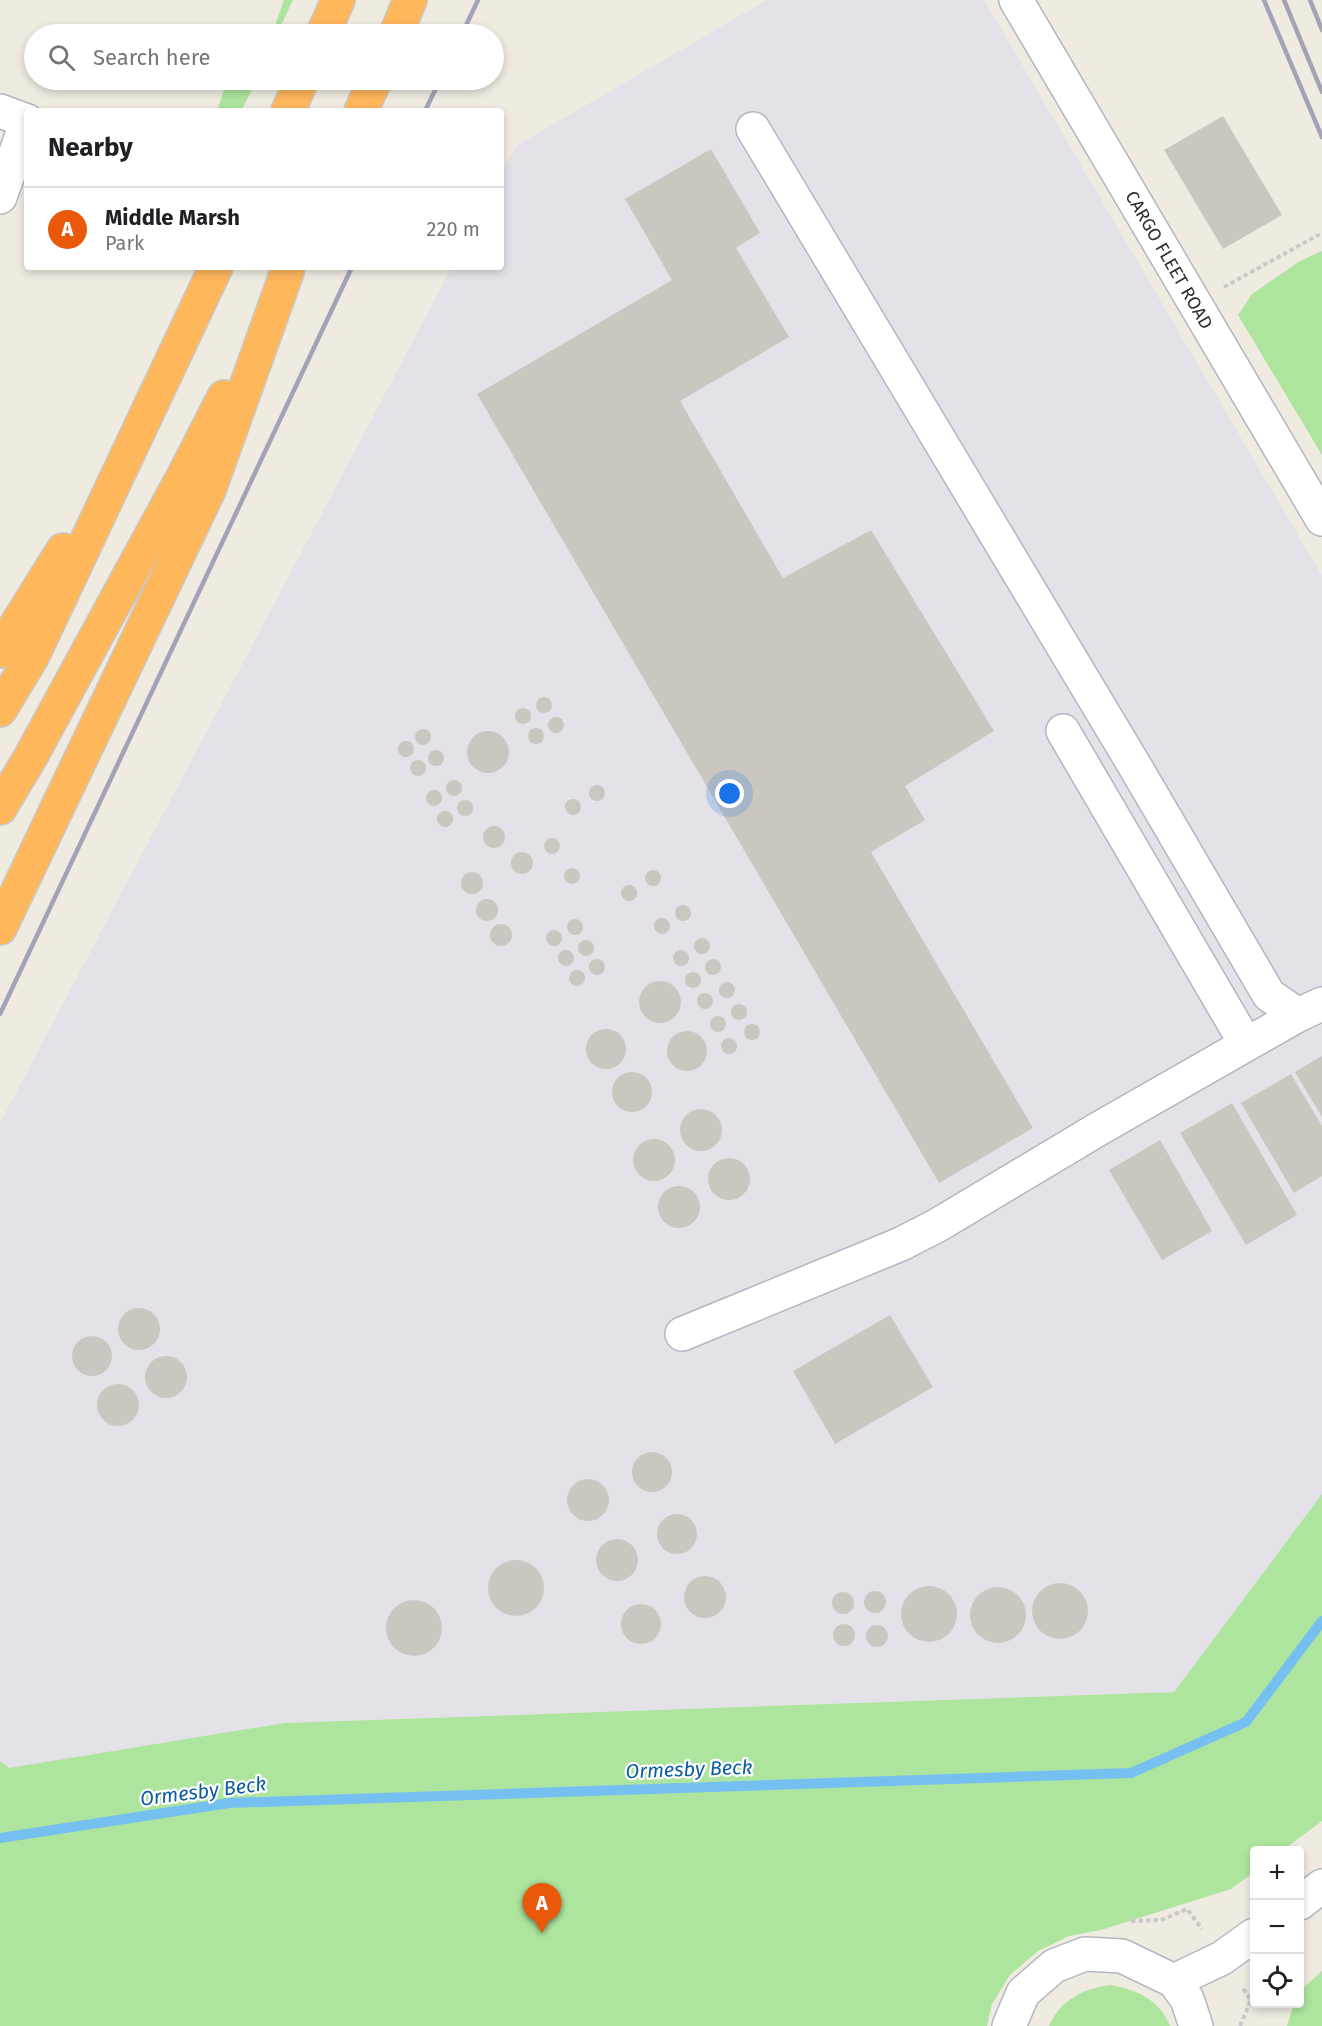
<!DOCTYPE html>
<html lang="en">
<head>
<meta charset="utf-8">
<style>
	:root { --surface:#fff; --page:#f2f2f2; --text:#202124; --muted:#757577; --line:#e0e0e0; --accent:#ea580c }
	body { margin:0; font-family:"Fira Sans",sans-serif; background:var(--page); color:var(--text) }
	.controls { position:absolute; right:18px; bottom:18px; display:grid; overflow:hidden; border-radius:6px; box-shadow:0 3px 9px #0003 }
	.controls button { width:54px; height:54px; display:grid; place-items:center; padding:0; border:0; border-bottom:2px solid var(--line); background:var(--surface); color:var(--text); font:30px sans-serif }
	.you { position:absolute; left:730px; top:794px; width:21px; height:21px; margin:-15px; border:4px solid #fff; border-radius:50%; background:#1a73e8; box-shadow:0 0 0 9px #1a73e833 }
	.badge { display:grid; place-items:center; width:39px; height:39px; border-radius:50%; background:var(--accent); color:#fff; font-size:20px; font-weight:700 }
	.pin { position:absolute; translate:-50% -50px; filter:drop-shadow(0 2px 3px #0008) }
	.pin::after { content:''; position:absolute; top:32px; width:21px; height:18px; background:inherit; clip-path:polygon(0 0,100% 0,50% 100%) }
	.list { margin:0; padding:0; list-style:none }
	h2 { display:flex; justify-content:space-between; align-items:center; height:78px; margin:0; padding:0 24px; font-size:26px }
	h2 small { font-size:20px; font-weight:400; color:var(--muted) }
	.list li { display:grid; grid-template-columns:39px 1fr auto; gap:18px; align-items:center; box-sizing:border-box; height:84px; padding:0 24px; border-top:2px solid var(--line) }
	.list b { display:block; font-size:22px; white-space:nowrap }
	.list p { margin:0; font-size:20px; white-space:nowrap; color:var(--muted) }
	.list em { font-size:20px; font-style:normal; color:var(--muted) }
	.icon { flex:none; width:33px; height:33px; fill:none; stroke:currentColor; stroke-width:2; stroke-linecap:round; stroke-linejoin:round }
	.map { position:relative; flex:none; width:1322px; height:2026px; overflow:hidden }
	.search { position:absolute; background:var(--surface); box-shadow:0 3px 9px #0003; left:24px; top:24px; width:480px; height:66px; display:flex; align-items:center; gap:15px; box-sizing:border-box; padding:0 21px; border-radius:33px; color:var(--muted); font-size:22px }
	.panel { position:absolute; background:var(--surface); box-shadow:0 3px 9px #0003; left:24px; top:108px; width:480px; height:162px; border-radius:6px }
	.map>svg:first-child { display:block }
	.industrial { fill:#e4e1e8 }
	.green { fill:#ade59e }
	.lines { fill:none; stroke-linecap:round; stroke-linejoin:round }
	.stream { stroke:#75c0f0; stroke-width:10 }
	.building { fill:#cbc7c0 }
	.minor-casing { stroke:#b4b5c1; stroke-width:36 }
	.highway-casing { stroke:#c9c9c9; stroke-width:36 }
	.path { stroke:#c9c9c9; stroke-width:4; stroke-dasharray:4.5 3; stroke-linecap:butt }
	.minor { stroke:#fff; stroke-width:33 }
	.highway { stroke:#ffb75c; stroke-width:33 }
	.rail { stroke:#a3a3b8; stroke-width:4.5 }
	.labels { text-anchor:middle; stroke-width:4.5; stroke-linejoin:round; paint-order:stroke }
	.street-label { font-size:18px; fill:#2e2e2e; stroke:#fff }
	.water-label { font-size:20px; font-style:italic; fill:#0d5da3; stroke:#fff }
</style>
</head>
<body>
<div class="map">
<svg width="1322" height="2026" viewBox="0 0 1322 2026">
	<rect width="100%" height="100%" fill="#efebe1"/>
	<path class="industrial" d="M767,0H984L1322,576V1494L1174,1692L284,1723L9,1768L0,1761V1123L452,267H501V175L516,146Z"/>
	<g class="green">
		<path d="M284,0H293L277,34H272Z"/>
		<path d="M227,80L253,88L241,111H217Z"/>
		<path d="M1322,251V455L1238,315L1252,294L1300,261Z"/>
		<path d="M1322,1494V1821L1283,1850H1254V1872L1231,1889L1101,1930L1069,1936L1038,1951L1010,1975L992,2004L987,2026H0V1761L9,1768L284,1723L1174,1692Z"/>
		<path d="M1322,1971V2026H1287L1294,2004H1300V1991Z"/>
		<path d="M1110,1985C1137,1990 1159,1999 1170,2026H1049C1061,1999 1083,1989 1110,1985Z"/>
	</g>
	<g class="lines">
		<path class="stream" d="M0,1838L229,1803L1131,1773L1246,1722L1322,1621"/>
	</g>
	<g class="building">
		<path d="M1223,116L1282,215L1223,249L1164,150Z"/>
		<path d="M711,149L760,233L736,248L789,337L680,401L783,578L871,530L994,731L905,786L925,820L871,852L1033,1128L939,1183L477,394L672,280L625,199Z"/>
		<circle cx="544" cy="705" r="8"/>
		<circle cx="523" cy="716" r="8"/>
		<circle cx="556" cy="725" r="8"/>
		<circle cx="536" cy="736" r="8"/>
		<circle cx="423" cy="737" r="8"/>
		<circle cx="488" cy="752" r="21"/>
		<circle cx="406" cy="749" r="8"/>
		<circle cx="436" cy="758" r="8"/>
		<circle cx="418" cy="768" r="8"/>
		<circle cx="454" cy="788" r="8"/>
		<circle cx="597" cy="793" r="8"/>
		<circle cx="434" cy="798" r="8"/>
		<circle cx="573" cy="807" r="8"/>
		<circle cx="465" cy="808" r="8"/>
		<circle cx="445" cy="819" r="8"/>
		<circle cx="494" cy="837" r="11"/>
		<circle cx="552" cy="846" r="8"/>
		<circle cx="522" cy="863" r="11"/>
		<circle cx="572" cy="876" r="8"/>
		<circle cx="653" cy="878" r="8"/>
		<circle cx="472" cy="883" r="11"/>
		<circle cx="629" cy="893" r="8"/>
		<circle cx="487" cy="910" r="11"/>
		<circle cx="683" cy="913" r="8"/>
		<circle cx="662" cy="926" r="8"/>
		<circle cx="575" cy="927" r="8"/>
		<circle cx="501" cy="935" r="11"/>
		<circle cx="554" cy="938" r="8"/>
		<circle cx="702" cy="946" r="8"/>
		<circle cx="586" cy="948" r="8"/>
		<circle cx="566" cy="958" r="8"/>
		<circle cx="681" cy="958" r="8"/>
		<circle cx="597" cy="967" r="8"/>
		<circle cx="713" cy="967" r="8"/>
		<circle cx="577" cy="978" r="8"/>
		<circle cx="693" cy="980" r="8"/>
		<circle cx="660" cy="1002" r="21"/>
		<circle cx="727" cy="990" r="8"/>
		<circle cx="705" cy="1001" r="8"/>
		<circle cx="739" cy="1012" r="8"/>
		<circle cx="718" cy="1024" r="8"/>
		<circle cx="752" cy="1032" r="8"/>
		<circle cx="606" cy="1049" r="20"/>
		<circle cx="687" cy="1051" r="20"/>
		<circle cx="729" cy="1046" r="8"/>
		<path d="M1322,1056V1117L1295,1072Z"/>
		<circle cx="632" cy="1092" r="20"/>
		<path d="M1291,1074L1322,1126V1176L1294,1193L1241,1103Z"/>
		<path d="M1232,1103L1297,1215L1246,1245L1180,1133Z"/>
		<circle cx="701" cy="1130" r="21"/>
		<circle cx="654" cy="1160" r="21"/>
		<path d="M1160,1140L1212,1231L1162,1260L1109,1170Z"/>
		<circle cx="729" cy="1179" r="21"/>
		<circle cx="679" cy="1207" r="21"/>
		<circle cx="139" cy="1329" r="21"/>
		<path d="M890,1315L933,1387L835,1444L793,1371Z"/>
		<circle cx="92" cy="1356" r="20"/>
		<circle cx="166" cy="1377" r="21"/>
		<circle cx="118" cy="1405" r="21"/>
		<circle cx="652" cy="1472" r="20"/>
		<circle cx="588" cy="1500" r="21"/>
		<circle cx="677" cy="1534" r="20"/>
		<circle cx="617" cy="1560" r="21"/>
		<circle cx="516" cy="1588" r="28"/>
		<circle cx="705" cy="1597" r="21"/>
		<circle cx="1060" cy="1611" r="28"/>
		<circle cx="929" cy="1614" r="28"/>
		<circle cx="998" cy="1615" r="28"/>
		<circle cx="875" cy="1602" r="11"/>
		<circle cx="843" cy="1603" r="11"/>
		<circle cx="414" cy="1628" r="28"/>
		<circle cx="641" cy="1624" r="20"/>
		<circle cx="844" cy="1635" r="11"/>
		<circle cx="877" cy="1636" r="11"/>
	</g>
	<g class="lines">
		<g class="minor-casing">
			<g id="minor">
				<path d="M1016,0L1322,519"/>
				<path d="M0,111L27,121"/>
				<path d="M753,129L1133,763L1269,995L1298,1015L1322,1004"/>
				<path d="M0,197L27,121"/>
				<path d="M1063,731L1246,1044"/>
				<path d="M682,1334L901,1244L938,1225L1100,1128L1298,1015"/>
				<path d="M1300,1903L1322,1886"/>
				<path d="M1174,1981L1222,1958L1254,1935"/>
				<path d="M1009,2026L1023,1993L1054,1966L1085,1954L1122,1956L1174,1981L1187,1999L1196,2026"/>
			</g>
		</g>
		<g class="highway-casing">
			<g id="highway">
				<path d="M323,34L338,0"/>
				<path d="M396,34L410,0"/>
				<path d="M288,111L302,80"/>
				<path d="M361,111L375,80"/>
				<path d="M0,651L63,550"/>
				<path d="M0,710L32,657L216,267"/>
				<path d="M0,808L30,758L183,477L224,397"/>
				<path d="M0,928L209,490L287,272"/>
			</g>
		</g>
		<g class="path">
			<path d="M1224,287L1322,233"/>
			<path d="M1131,1921L1161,1920L1187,1909L1202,1929"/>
			<path d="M1240,2026L1251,2000L1242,1987"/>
		</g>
		<use href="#minor" class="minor"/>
		<use href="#highway" class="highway"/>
		<g class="rail">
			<path d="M1264,0L1322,137"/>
			<path d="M1284,0L1322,92"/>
			<path d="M1310,0L1322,30"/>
			<path d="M462,34L478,0"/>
			<path d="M425,111L440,80"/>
			<path d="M0,1014L352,267"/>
		</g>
	</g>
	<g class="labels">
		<g class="street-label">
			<text transform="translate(1169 260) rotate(60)" y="6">CARGO FLEET ROAD</text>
		</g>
		<g class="water-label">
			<text transform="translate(689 1769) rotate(-2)" y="7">Ormesby Beck</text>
			<text transform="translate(203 1791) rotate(-7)" y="7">Ormesby Beck</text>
		</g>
	</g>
</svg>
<div class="controls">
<button>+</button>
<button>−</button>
<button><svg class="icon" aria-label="locate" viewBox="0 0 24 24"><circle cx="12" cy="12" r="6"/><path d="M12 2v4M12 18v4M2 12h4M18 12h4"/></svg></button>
</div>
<div class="you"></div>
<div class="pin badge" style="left:542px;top:1933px">A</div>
<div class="search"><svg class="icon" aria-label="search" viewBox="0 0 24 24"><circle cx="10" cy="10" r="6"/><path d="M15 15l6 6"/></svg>Search here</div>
<section class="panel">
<h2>Nearby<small></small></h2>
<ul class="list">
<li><span class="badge">A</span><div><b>Middle Marsh</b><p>Park</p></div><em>220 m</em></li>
</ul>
</section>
</div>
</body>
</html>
